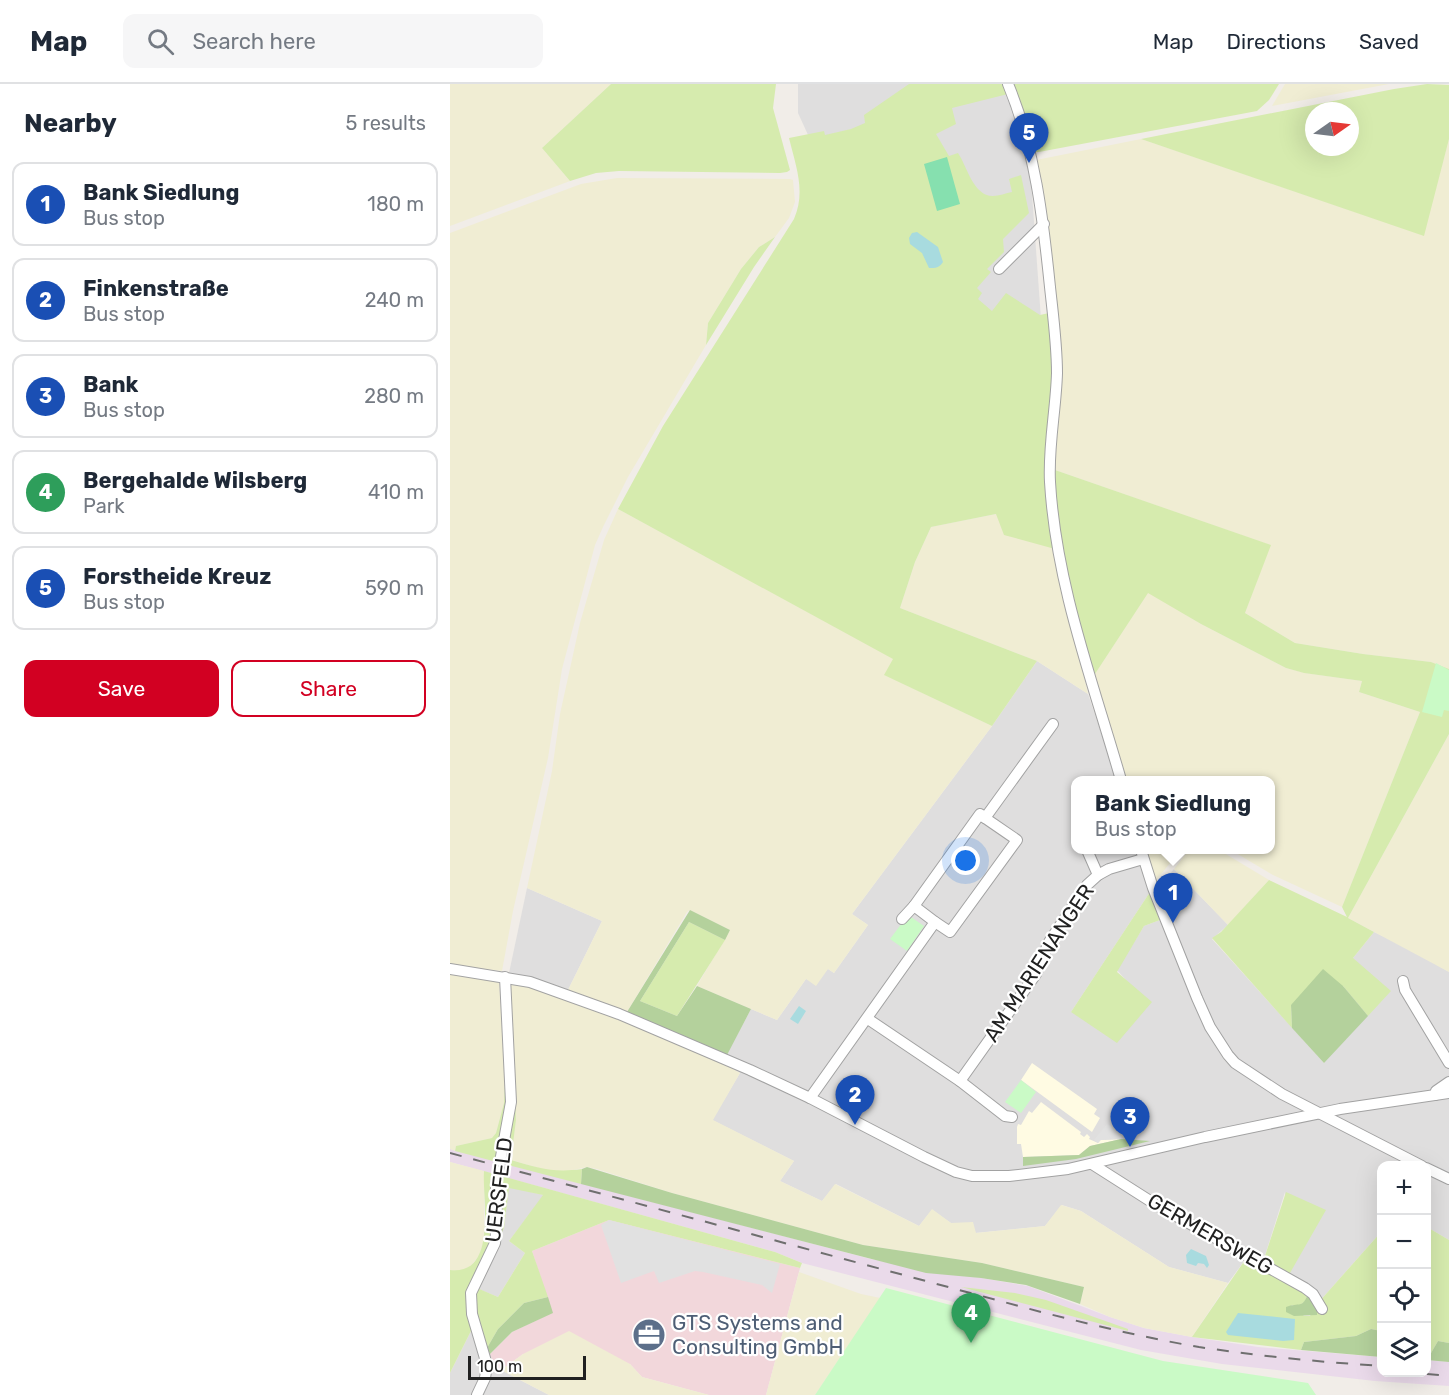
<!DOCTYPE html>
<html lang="en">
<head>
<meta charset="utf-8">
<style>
	:root { --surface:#fff; --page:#f6f6f7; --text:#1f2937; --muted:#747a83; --line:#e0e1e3; --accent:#d20022 }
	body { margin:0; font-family:Rubik,sans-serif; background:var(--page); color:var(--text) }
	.controls { position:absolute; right:18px; bottom:18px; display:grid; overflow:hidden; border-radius:12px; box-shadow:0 6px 24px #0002 }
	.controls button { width:54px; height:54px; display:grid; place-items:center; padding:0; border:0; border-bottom:2px solid var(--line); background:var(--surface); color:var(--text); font:30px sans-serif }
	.compass { position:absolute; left:855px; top:18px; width:54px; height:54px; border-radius:50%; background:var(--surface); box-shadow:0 6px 24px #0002; rotate:76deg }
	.scale { position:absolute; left:18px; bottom:15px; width:118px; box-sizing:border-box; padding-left:6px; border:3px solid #212121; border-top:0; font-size:16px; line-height:21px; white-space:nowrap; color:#212121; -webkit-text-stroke:4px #fff; paint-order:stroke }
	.you { position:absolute; left:516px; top:777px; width:21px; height:21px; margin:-15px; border:4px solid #fff; border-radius:50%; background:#1a73e8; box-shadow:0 0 0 9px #1a73e833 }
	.badge { display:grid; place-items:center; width:39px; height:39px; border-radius:50%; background:var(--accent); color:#fff; font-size:20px; font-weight:700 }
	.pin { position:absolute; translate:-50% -50px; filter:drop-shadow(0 2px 3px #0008) }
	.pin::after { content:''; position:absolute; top:32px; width:21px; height:18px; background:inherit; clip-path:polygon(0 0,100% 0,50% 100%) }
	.popup { position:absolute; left:621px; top:692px; width:204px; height:78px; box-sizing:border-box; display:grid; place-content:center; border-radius:12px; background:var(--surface); filter:drop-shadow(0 2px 4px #0005); font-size:20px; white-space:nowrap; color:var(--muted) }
	.popup b { font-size:22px; color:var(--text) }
	.popup::after { content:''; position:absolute; left:50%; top:100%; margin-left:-12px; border:12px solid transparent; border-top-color:var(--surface) }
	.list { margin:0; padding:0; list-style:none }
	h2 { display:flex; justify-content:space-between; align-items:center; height:78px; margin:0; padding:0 24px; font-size:26px }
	h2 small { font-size:20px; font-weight:400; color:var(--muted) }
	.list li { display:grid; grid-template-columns:39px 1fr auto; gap:18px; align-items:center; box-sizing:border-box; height:84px; margin:0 12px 12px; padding:0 12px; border:2px solid var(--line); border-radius:12px }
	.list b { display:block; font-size:22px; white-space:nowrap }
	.list p { margin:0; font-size:20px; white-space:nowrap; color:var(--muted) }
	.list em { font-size:20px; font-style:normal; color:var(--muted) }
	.actions { display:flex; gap:12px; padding:18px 24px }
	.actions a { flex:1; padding:14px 0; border:2px solid var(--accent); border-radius:12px; text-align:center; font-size:21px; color:var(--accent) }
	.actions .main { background:var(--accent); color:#fff }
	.icon { flex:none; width:33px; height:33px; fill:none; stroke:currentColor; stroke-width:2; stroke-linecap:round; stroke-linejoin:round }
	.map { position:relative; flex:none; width:999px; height:1311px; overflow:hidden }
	header { display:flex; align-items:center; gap:36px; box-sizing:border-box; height:84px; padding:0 30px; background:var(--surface); border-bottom:2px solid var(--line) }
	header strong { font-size:28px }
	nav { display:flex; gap:33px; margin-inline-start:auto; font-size:21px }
	.search { width:420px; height:54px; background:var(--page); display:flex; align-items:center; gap:15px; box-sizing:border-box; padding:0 21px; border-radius:12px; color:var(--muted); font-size:22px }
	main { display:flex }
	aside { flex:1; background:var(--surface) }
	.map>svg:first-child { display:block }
	.residential { fill:#dfdede }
	.commercial { fill:#f2d7db }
	.industrial { fill:#eadaea }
	.education { fill:#fffbe3 }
	.farmland { fill:#f0edd3 }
	.grass { fill:#d6ebae; fill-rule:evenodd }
	.forest { fill:#b4d19c }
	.park { fill:#cafac6 }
	.pitch { fill:#86e0af }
	.parking { fill:#e1e1e1 }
	.water { fill:#a8dbdf }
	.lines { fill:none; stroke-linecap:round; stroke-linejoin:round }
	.minor-casing { stroke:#a2a2a2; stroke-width:12 }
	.minor { stroke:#fff; stroke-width:10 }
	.rail { stroke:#6f6f6f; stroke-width:2; stroke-dasharray:12 12; stroke-linecap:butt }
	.labels { text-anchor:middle; stroke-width:4.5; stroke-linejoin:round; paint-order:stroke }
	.street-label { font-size:21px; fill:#212121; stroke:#fff }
	.service-label { font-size:21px; fill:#4e5e75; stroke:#fff; text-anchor:start }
</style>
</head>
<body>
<header>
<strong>Map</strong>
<div class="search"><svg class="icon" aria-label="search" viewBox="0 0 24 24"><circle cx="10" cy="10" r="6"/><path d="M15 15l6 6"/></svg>Search here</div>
<nav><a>Map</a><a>Directions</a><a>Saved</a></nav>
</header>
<main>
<aside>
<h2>Nearby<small>5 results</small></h2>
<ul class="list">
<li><span class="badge" style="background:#1a4fb4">1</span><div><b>Bank Siedlung</b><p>Bus stop</p></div><em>180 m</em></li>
<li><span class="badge" style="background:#1a4fb4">2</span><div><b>Finkenstraße</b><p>Bus stop</p></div><em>240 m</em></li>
<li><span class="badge" style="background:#1a4fb4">3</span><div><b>Bank</b><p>Bus stop</p></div><em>280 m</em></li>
<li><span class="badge" style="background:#2e9e5b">4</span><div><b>Bergehalde Wilsberg</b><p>Park</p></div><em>410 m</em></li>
<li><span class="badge" style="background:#1a4fb4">5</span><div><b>Forstheide Kreuz</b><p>Bus stop</p></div><em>590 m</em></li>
</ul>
<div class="actions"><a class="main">Save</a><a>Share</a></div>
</aside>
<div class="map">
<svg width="999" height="1311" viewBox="0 0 999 1311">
	<rect width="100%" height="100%" fill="#f1ede8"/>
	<g class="residential">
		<path d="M348,0H460L557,5L577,67L582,110L591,235L524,248L364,64L348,29Z"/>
		<path d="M587,577L638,610L667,696H626V766H687L700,808L621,928L683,904L667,886L694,842L710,836L755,945L774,976L781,983L868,1034L965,1081L932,1082L931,1148L868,1219L836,1197L835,1108L811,1184L795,1176L778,1199L719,1183L631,1127L612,1121L595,1142L525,1149L501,1139L482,1126L469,1142L386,1100L372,1117L330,1097L344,1077L262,1036L290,989L272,979L301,925L327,936L356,895L378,885L384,889L418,841L402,830L542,642Z"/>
		<path d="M724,785L778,841L762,855L874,979L903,874L924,848L964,867L999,888V1091L873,1030L787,978L763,942L708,804Z"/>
		<path d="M77,804L152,837L118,906L59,889Z"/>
		<path d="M977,1088L999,1099V1156L977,1143Z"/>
		<path d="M59,1103L94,1111L59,1157L75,1169L48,1213L26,1204L54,1144Z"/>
		<path d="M31,1242L45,1283L99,1311H0V1289L22,1245Z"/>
	</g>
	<path class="commercial" d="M159,1136L350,1184L316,1311H259L192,1293L180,1280L73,1270L51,1286L45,1283L40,1270L62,1248L102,1229L82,1167Z"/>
	<path class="industrial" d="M0,1065L421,1175L578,1202L660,1233L694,1244L742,1253L808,1263L931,1273L932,1288H976L977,1276L999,1278V1302L925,1297L772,1280L691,1266L352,1179L325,1168L0,1078Z"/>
	<g class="education">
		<path d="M582,979L647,1025L644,1030L650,1034L642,1048L571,996Z"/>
		<path d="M591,1018L631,1048L630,1050L634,1053L637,1050L640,1053L639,1055L648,1059L650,1056L671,1055L640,1062L629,1071L573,1073L571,1060H567V1043L568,1040L571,1041L579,1027L582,1029Z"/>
	</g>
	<g class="farmland">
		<path d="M0,0H161L92,64L120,97L0,142Z"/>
		<path d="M835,0H939L822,22Z"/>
		<path d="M691,55L973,151L999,55V585L981,578L913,570L845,559L795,529L820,461L605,386L610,305L586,76Z"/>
		<path d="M167,94L340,95L343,96L345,118L339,134L325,153L309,163L291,185L258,239L256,261L178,393L153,443L145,461L112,585L98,674L63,827L52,887L0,881V149L131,100Z"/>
		<path d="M168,425L444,575L435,591L542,642L402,830L418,841L384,889L378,885L366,902L356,895L327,936L247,902L280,846L240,826L237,828L177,928L118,906L152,837L77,804L102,687L110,630L130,539L154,456Z"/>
		<path d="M547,430L605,465L638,610L587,577L450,524L465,478L481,443Z"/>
		<path d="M698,508L751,540L836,584L855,589L912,597L909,608L970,628L892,823L823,791L781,766H820V696H675L643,593Z"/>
		<path d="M999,650V888L898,834Z"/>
		<path d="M696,766H731L706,796Z"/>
		<path d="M739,766H769L819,796L778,841L724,785Z"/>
		<path d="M0,888L49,896L55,994L54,1019L46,1049L42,1054L6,1062L5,1067L0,1065Z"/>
		<path d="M70,899L168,934L272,979L290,989L263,1036L344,1077L330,1097L372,1117L385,1100L469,1142L482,1125L501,1139L523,1138L526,1149L595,1142L611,1121L631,1127L719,1183L778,1199L742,1253L694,1244L660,1233L630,1220L634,1203L532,1179L413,1161L222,1109L147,1085L137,1083L114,1088L99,1087L61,1076L66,1036L59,900Z"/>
		<path d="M0,1078L34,1087V1156L29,1172L19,1184L8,1187L0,1186Z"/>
		<path d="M349,1188L411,1210L430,1214L365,1311H316Z"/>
		<path d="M119,1247L180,1280L192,1293L259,1311H99L51,1286L73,1270Z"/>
	</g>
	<g class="grass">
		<path d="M161,0H326L323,24L340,86L337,88L330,89L169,87L146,89L120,97L92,64Z"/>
		<path d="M459,0H554L558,10L502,24L506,40L486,50L499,72L508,69C517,82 523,112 543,112C549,112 556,109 562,108L559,95L571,91L579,129L553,155L554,168L537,185L541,188L527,204L532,209L528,215L542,227L556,209L590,231L599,229L602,257L605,465L554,451L546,430L481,443L465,478L450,524L587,577L542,642L434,591L443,575L168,425L213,342L344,135C356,107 346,83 339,54L374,47L375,51L401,45L415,39L414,31Z"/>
		<path d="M563,0H829L819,16L807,27L589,68H585Z"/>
		<path d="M977,0L999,1V55L974,152L691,55L944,5ZM864,27H900V63H864Z"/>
		<path d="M325,153L304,183L256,261L258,239L291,185L309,163Z"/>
		<path d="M605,386L821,461L795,529L845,559L913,570L981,578L999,585V650L898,834L924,848L903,874L941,907L918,932L893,902L841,921L842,944L762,854L771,848L819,796L897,833L892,823L970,628L909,608L912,597L854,589L836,584L751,540L698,509L643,593C624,525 606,457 605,386Z"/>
		<path d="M700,808L710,836L694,842L667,888L702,918L667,959L621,928Z"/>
		<path d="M239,838L275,856L227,932L190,917Z"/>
		<path d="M60,897L66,1036L61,1076C89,1084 103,1089 132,1085L131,1100L5,1067L6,1062L42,1054L46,1049L54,1019Z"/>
		<path d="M34,1087L325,1168L352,1179L350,1184L159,1136L82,1167L98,1213L74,1219L48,1245L37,1264L31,1243L22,1245L0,1289V1186C48,1192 32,1115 34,1087ZM59,1104L93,1111L59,1157L75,1169L48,1213L27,1204L54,1144Z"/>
		<path d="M836,1108L876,1126L836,1196L858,1209L855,1217L850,1221H841L854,1232H860L868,1219L931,1148V1247L921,1245L906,1252L854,1258L851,1266L742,1253L795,1176L811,1184Z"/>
		<path d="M977,1143L999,1156V1259L988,1257L977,1276Z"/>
		<path d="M511,1203L565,1209L596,1216L678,1245V1247Z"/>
	</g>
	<g class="forest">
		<path d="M240,826L280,846L275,856L239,838L190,917L227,932L247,902L301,925L277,971L177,928Z"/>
		<path d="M873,885L893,902L918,932L874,979L842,944L841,921Z"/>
		<path d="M671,1055L700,1057L626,1075L573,1082V1073L629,1071L640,1062Z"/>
		<path d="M137,1083L222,1109L413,1161L532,1179L634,1203L630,1220L576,1201L531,1194L476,1189L131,1100L132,1085Z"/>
		<path d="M858,1209L868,1219L867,1231L844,1232L836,1228V1223C849,1218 853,1225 858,1209Z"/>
		<path d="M98,1213L103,1229L62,1248L40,1270L37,1264L48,1245L74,1219Z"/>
		<path d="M921,1245L931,1247V1273L851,1266L854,1258L906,1252Z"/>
		<path d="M988,1257L999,1259V1278L977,1276Z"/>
	</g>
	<g class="park">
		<path d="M986,579L999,586V627L994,626L992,633L972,628Z"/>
		<path d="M458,831L474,842L457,867L440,855Z"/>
		<path d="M571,996L586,1008L571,1029L555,1018Z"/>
		<path d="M436,1204L713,1277L858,1299L866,1311H365Z"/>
	</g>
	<path class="pitch" d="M497,73L510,120L487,127L474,80Z"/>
	<g class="parking">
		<path d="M657,1040L673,1048L671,1055L651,1056L648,1059L644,1056Z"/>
		<path d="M159,1136L330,1180L322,1209L312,1201L253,1188L245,1187L209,1199L204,1187L171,1199L151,1141Z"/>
	</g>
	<g class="water">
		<path d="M467,148L488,163L493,178C489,184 486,184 479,184L472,169L460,160L459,154L462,149Z"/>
		<path d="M349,922L356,927L348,940L340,935Z"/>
		<path d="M741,1165L756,1172L759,1181L757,1184L754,1180L748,1179L746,1182L737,1179L736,1171Z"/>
		<path d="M788,1229L845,1235L844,1256L833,1257L778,1251L776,1248Z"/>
	</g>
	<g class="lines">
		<g class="minor-casing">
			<g id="minor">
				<path d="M558,0C585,65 593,134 600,203C603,231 607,261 607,289C606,325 598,362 600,398C606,501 643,598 671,696"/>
				<path d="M549,185L594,140"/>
				<path d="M637,766L648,791"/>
				<path d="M691,766L703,804L747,914L760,943L778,971L785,979L832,1010L972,1082"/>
				<path d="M452,835L464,822"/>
				<path d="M485,838L500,848L567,756L535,734"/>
				<path d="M0,885L80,898L169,930L300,986L360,1014L474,1073L506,1088L522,1092H559L618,1085L755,1053L890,1025L999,1009"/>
				<path d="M953,897L955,906L999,979"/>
				<path d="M418,935L510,997L555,1032L562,1033"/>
				<path d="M510,997L586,890L599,858L637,801L648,791L659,785L693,775"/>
				<path d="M985,1011L986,1007L999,998"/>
				<path d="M360,1014L485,838L464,822L530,730L535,734L603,640"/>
				<path d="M642,1080L708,1122L855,1204L863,1210L872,1225"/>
				<path d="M976,1084L999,1095"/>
				<path d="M27,1311L35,1294L37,1281L22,1230L21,1209L45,1159L47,1140L46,1100L61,1018L55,893"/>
			</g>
		</g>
		<use href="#minor" class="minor"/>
		<g class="rail">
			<path d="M0,1069L591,1228C643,1241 696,1254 749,1263C809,1272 870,1278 932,1282"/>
			<path d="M953,1288L999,1292"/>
		</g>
	</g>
	<defs>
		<g id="office-disc" transform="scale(1.725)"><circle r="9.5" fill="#5c6f8a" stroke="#fff"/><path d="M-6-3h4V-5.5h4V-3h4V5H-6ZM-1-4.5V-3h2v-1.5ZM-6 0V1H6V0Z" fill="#fff"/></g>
	</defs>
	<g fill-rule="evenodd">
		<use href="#office-disc" x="199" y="1251"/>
	</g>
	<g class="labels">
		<g class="street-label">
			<text transform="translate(589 879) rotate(-57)" y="7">AM MARIENANGER</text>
			<text transform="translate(49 1106) rotate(-83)" y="7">UERSFELD</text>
			<text transform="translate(760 1150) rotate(30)" y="7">GERMERSWEG</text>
		</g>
		<g class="service-label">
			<text x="222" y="1246">GTS Systems and<tspan x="222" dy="24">Consulting GmbH</tspan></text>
		</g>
	</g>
</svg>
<div class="controls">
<button>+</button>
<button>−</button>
<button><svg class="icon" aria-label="locate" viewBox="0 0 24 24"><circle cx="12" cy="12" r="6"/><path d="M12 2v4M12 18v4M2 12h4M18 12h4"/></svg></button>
<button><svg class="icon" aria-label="layers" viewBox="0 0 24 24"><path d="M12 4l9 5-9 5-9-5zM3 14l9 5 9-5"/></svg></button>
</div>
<svg class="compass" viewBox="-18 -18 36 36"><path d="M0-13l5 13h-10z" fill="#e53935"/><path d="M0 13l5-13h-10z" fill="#747a83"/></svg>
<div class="scale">100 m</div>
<div class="you"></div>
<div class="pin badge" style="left:723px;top:839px;background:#1a4fb4">1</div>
<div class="popup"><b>Bank Siedlung</b>Bus stop</div>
<div class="pin badge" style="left:405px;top:1041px;background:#1a4fb4">2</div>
<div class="pin badge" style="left:680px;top:1063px;background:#1a4fb4">3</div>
<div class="pin badge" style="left:521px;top:1259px;background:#2e9e5b">4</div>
<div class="pin badge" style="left:579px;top:79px;background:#1a4fb4">5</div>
</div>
</main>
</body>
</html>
